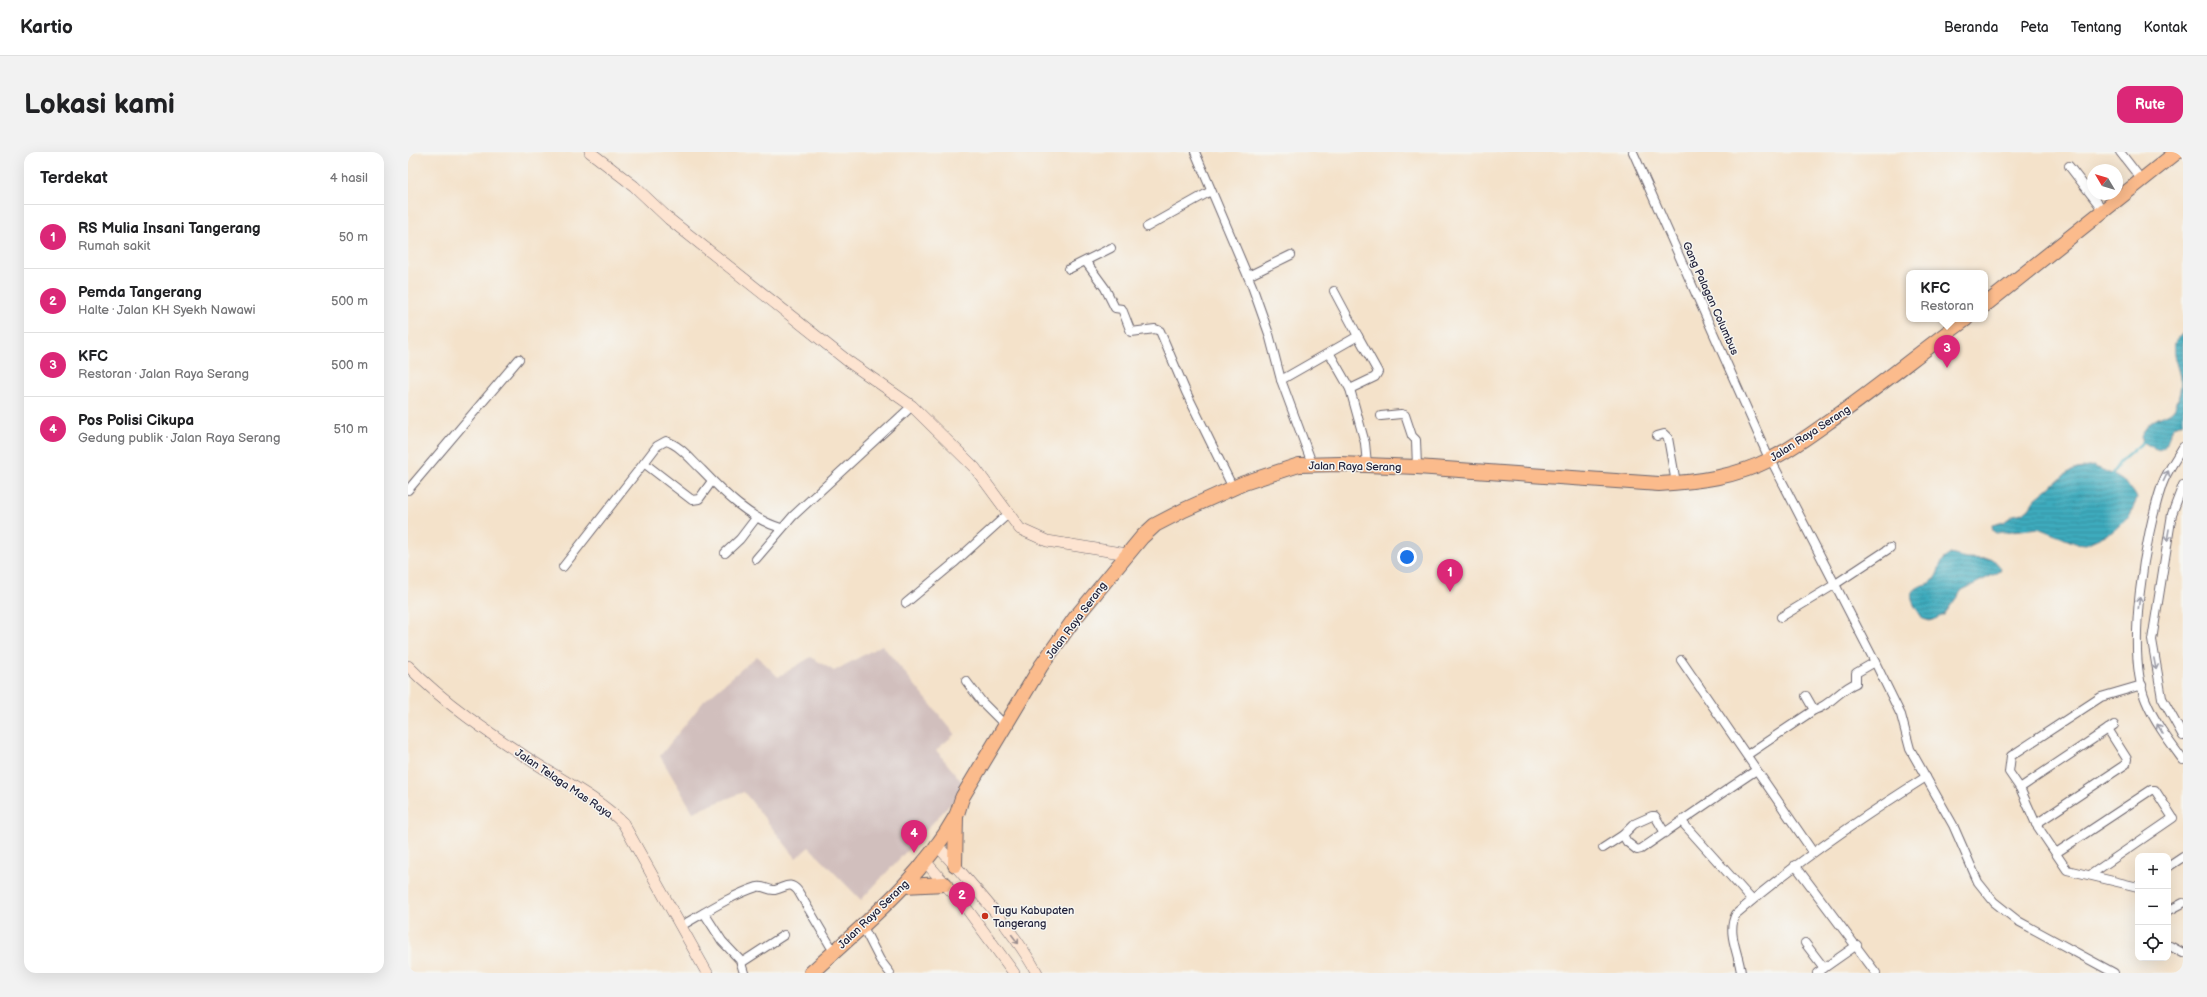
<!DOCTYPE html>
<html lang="id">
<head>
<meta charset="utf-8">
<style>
	:root { --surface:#fff; --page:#f2f2f2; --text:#202124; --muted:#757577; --line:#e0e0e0; --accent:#db2777 }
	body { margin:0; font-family:"Balsamiq Sans",sans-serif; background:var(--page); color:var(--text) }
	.controls { position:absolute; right:12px; bottom:12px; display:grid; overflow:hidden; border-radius:8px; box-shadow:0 4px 16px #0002 }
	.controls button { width:36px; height:36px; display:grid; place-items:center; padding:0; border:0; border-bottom:1px solid var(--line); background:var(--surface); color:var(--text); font:20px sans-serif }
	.compass { position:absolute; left:1679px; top:12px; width:36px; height:36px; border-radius:50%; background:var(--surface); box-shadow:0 4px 16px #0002; rotate:308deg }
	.you { position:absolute; left:999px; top:405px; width:14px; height:14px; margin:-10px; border:3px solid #fff; border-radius:50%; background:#1a73e8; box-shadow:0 0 0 6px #1a73e833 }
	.badge { display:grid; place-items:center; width:26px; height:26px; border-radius:50%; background:var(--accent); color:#fff; font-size:13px; font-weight:700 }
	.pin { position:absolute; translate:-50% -33px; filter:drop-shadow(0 1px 2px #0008) }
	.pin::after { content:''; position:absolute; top:21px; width:14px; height:12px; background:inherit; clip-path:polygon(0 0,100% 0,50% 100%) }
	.popup { position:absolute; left:1498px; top:118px; width:82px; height:52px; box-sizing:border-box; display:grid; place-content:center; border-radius:8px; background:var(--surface); filter:drop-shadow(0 1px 3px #0005); font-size:13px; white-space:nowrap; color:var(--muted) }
	.popup b { font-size:15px; color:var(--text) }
	.popup::after { content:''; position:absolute; left:50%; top:100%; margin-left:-8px; border:8px solid transparent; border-top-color:var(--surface) }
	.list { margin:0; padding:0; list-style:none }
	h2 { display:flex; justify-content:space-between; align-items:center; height:52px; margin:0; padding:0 16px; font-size:17px }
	h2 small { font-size:13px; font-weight:400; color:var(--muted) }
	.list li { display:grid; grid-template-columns:26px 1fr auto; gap:12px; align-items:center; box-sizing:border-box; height:64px; padding:0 16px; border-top:1px solid var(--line) }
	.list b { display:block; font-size:15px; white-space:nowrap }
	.list p { margin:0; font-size:13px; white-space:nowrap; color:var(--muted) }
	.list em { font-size:13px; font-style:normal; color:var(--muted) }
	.icon { flex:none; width:22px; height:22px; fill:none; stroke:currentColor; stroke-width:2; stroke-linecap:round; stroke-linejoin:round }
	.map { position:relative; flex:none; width:1775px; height:821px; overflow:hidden; border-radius:12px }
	header { display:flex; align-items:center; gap:24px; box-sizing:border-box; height:56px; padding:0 20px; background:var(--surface); border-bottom:1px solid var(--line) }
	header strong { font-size:19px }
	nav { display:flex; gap:22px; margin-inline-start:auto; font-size:14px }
	.intro { display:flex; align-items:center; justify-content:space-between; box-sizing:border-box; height:96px; padding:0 24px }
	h1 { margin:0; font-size:28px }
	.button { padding:10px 18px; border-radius:12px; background:var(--accent); color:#fff; font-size:14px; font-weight:700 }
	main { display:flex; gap:24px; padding:0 24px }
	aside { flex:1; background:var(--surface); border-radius:12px; box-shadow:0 4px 16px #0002 }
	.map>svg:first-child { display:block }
	.industrial { fill:#d1bfbd }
	.water { fill:url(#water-rules); stroke:#30667c }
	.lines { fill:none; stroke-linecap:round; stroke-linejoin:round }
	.stream { stroke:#3eabbd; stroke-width:2.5 }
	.street-casing { stroke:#6c656d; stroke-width:10 }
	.secondary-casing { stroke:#6c656d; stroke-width:12 }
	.highway-casing { stroke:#6c656d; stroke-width:16 }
	.street { stroke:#fff; stroke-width:8 }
	.secondary { stroke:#fde4d1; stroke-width:11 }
	.highway { stroke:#fbbb8c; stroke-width:14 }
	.oneway { stroke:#9c9ca7 }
	.oneway2 { stroke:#9a8d8e }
	.poi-dot { fill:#c8321e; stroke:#f6f6f2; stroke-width:1.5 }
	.labels { text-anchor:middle; stroke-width:3; stroke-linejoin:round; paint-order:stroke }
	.street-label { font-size:11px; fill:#22223b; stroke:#f6f6f2 }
	.poi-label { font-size:11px; fill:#22223b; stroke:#f6f6f2; text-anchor:start }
</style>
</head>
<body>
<header>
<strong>Kartio</strong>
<nav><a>Beranda</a><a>Peta</a><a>Tentang</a><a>Kontak</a></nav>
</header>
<div class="intro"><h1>Lokasi kami</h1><a class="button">Rute</a></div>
<main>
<aside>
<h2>Terdekat<small>4 hasil</small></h2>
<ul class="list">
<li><span class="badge">1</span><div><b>RS Mulia Insani Tangerang</b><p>Rumah sakit</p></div><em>50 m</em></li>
<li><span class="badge">2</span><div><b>Pemda Tangerang</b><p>Halte · Jalan KH Syekh Nawawi</p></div><em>500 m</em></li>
<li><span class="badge">3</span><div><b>KFC</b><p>Restoran · Jalan Raya Serang</p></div><em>500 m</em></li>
<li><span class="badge">4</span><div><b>Pos Polisi Cikupa</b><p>Gedung publik · Jalan Raya Serang</p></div><em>510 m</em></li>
</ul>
</aside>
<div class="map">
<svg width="1775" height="821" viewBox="0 0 1775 821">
	<defs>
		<pattern id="water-rules" width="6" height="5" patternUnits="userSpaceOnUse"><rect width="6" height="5" fill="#3eabbd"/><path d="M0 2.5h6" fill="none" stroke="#348b9b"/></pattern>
	</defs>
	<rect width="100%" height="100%" fill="#f6f6f2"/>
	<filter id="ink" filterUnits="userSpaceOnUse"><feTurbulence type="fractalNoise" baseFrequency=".025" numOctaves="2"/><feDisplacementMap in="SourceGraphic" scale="8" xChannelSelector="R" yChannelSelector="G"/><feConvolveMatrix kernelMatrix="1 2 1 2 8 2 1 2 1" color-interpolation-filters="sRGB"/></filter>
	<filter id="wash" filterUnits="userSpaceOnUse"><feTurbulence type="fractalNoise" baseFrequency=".012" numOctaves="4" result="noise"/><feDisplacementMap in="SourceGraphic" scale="16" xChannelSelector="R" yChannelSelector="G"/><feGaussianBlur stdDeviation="0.9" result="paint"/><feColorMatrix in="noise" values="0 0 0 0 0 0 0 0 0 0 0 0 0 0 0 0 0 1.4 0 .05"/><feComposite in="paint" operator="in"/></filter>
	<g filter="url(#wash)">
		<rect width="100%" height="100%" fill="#f4e2ca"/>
		<path class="industrial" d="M474,493L547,582L528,598L558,635L453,748L401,695L388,706L336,640L285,660L252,604L296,549L349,504L370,525L403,505L426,519Z"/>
		<g class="water">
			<path d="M1775,180V270C1771,272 1766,274 1764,278C1758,287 1762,296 1749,298L1735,290L1733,285C1743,260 1762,268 1768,253C1771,245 1774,234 1772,226C1769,208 1758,195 1775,180Z"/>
			<path d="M1685,314C1704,322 1719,327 1729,346L1722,364L1704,380L1678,392L1667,391L1630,376L1588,381L1585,379L1584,373L1596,370L1605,363L1615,361L1621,356L1627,347L1659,321L1669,317Z"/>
			<path d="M1542,402L1558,406L1585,407L1593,416L1591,420L1554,438L1536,463L1522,469L1515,467C1507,454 1494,441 1515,433C1519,432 1524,431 1526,427C1534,417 1528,412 1542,402Z"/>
		</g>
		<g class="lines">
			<path class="stream" d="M1704,322L1712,310L1735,290"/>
		</g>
	</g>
	<g filter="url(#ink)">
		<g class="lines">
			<g class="street-casing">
				<g id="street">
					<path d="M787,0L844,134L861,182L873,228L905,314"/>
					<path d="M1225,0L1359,302"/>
					<path d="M1712,0L1733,27"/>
					<path d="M1661,14L1695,58"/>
					<path d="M739,75L803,39"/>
					<path d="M678,110L697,136L707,156L714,157L723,180L747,177L752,179L778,240L825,336"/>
					<path d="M661,117L703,96"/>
					<path d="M840,124L883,103"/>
					<path d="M922,202L942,237L957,291L959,312"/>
					<path d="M873,228L950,184L926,139"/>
					<path d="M942,237L967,225L970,220L950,184"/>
					<path d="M973,264L993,262L997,263L1004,284L1008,288L1009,315"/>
					<path d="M1249,284L1256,282L1260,286L1268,331"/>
					<path d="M1775,295C1768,307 1759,319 1754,333C1737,383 1717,499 1738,549C1747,571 1761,589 1775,608"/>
					<path d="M1363,308L1467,510L1493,563L1502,597L1545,673L1570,730L1586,750L1610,769L1706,821"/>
					<path d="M236,311L284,348L291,347L304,329"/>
					<path d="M1775,333L1764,362L1744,488L1754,546L1775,584"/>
					<path d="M0,338L111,207"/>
					<path d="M317,401L332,387L348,366"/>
					<path d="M348,407L385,364L504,254"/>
					<path d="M155,415L236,311L249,294L258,289C272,293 284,309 294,318C316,341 342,367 373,376"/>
					<path d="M498,451L546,411L600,362"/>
					<path d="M1373,465L1426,433L1482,396"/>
					<path d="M1273,508L1405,700"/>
					<path d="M558,529L574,550L597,573"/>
					<path d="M1406,558C1422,554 1432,537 1448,531V521L1467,510"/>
					<path d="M1339,603L1406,558L1398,544"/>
					<path d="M1612,636L1706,573"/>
					<path d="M1274,670L1344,748"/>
					<path d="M1628,672L1718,612L1719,607L1700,577"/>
					<path d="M1257,681L1247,664H1244L1226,672L1215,683L1219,690L1229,698L1233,697C1271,671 1309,644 1347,619"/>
					<path d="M1195,696L1215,683"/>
					<path d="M1648,701L1743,638H1747L1765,666L1682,723"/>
					<path d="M1387,713L1468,821"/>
					<path d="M1760,715L1775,705"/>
					<path d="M1730,735L1659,718L1628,672L1612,636L1601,620L1603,604L1693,545L1734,533"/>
					<path d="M1760,759L1775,751"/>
					<path d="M296,761L314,789L332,808L336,821"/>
					<path d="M454,773L472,808L482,821"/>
					<path d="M273,774C296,761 324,743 349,735C356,733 360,739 367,738C378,735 382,729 390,739L426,800"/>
					<path d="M1397,791L1416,816"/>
					<path d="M1762,794L1775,801"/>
					<path d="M333,811L376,783"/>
					<path d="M1333,821C1331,801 1318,781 1328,762C1387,711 1451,667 1518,625"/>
					<path d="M1409,821L1449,793"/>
				</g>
			</g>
			<g class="secondary-casing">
				<g id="secondary">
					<path d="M182,0L226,34L261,67L441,210L504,254L567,316L612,377L639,389L719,402"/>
					<path d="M0,514C36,551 81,581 124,609C155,629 188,645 215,671L299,821"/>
					<path d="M528,692C564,733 603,774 629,821"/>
					<path d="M516,708L559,757L606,821"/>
				</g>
			</g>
			<g class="highway-casing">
				<g id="highway">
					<path d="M1577,153L1769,0"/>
					<path d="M547,713L548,664"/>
					<path d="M496,734L537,732"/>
					<path d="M403,821C455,773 513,727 548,664C551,658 552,650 555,644L633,514L667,466L734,385L747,373L776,358L836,331L891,313L932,312L1009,315L1251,332C1290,330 1328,325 1363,307C1383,297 1401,284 1419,271C1467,238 1511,201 1558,167"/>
				</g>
			</g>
			<use href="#street" class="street"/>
			<use href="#secondary" class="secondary"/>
			<use href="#highway" class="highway"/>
		</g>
		<defs><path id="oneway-shaft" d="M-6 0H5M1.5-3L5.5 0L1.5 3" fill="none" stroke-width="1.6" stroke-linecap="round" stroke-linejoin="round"/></defs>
		<g class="oneway">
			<use href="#oneway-shaft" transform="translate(1758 324) rotate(-64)"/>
			<use href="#oneway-shaft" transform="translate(1760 383) rotate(100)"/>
			<use href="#oneway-shaft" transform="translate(1731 451) rotate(-83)"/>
			<use href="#oneway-shaft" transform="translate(1747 512) rotate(79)"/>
			<use href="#oneway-shaft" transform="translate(1752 577) rotate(-120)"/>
		</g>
		<use class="oneway2" href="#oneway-shaft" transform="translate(607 787) rotate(53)"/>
	</g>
	<circle class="poi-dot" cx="577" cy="764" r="4"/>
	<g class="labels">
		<g class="street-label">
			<text transform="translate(1303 146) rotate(66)" y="4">Gang Palagan Columbus</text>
			<text transform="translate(1402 281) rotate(-33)" y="4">Jalan Raya Serang</text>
			<text transform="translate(947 314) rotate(1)" y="4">Jalan Raya Serang</text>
			<text transform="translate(668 468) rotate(-53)" y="4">Jalan Raya Serang</text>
			<text transform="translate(156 631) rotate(34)" y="4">Jalan Telaga Mas Raya</text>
			<text transform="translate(465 762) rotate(-44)" y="4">Jalan Raya Serang</text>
		</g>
		<g class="poi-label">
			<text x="585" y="762">Tugu Kabupaten<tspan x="585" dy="13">Tangerang</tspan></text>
		</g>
	</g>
</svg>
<div class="controls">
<button>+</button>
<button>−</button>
<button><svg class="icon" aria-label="locate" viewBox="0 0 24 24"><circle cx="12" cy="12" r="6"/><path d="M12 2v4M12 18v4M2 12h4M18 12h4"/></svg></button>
</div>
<svg class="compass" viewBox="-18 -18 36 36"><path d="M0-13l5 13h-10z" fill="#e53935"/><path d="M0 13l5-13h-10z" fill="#757577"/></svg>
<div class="you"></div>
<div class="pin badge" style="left:1042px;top:440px">1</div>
<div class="pin badge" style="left:554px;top:763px">2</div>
<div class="pin badge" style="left:1539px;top:216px">3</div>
<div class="popup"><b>KFC</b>Restoran</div>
<div class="pin badge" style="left:506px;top:701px">4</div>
</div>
</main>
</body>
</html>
